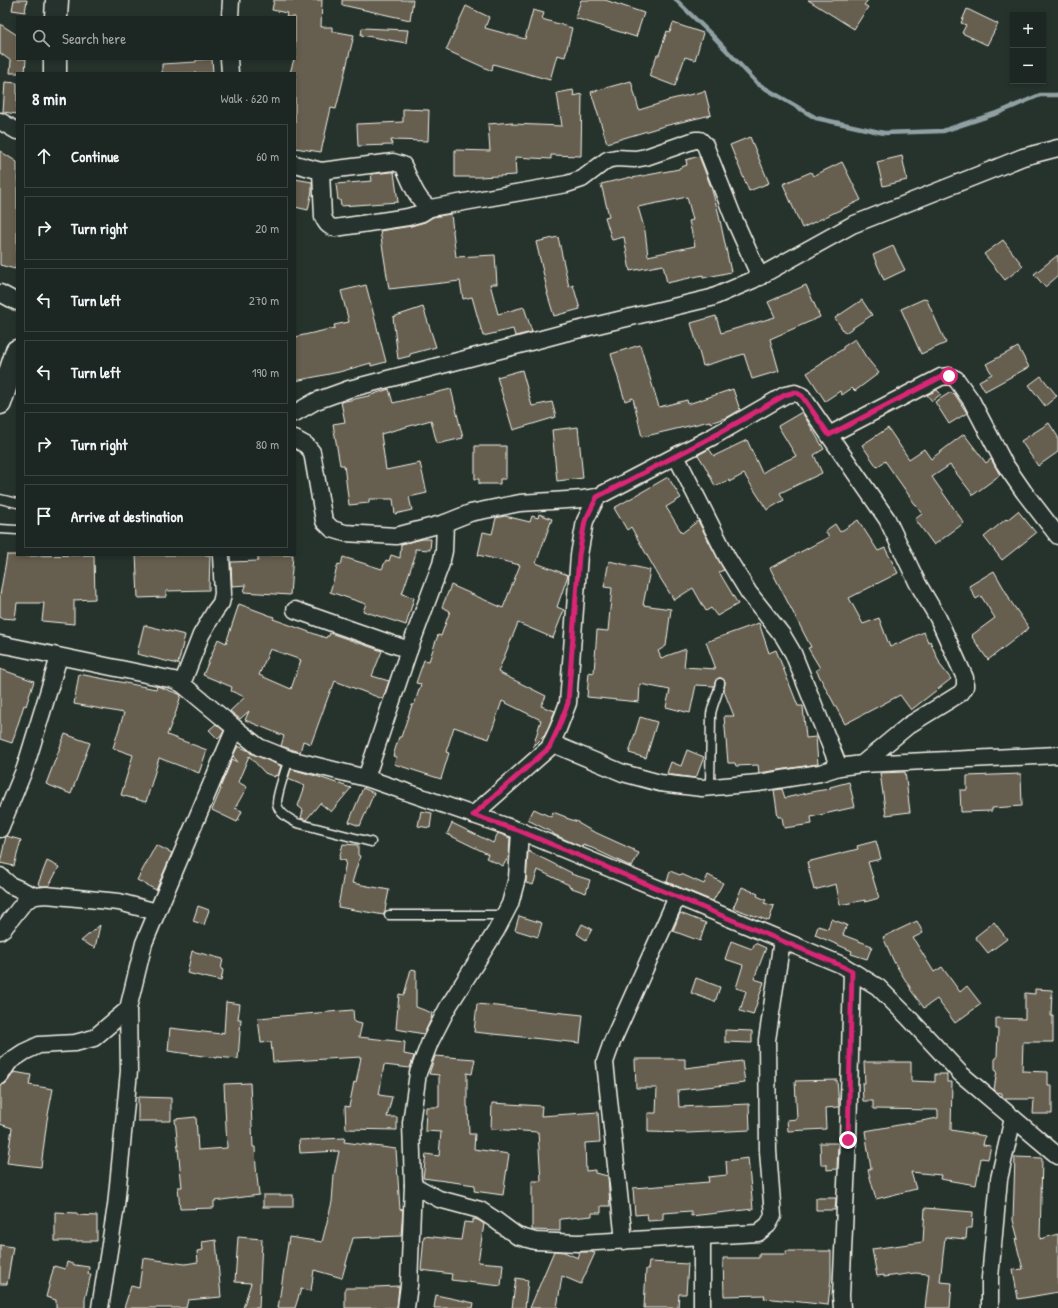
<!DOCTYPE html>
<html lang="en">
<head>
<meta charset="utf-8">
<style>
	:root { --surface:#1c2622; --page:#29322f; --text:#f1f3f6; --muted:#a0a5a5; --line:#3a4340 }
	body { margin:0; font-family:"Patrick Hand",sans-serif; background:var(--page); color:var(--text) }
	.controls { position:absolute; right:12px; top:12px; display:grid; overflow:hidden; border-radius:0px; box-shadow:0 2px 6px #0003 }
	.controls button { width:36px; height:36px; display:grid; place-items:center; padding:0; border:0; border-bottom:1px solid var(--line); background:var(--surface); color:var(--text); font:20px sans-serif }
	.stop { position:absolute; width:12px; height:12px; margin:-9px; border:3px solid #db2777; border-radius:50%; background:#fff }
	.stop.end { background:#db2777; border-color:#fff; box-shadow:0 1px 4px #0008 }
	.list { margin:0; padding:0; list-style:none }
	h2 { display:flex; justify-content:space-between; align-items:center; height:52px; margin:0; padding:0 16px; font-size:17px }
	h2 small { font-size:13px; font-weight:400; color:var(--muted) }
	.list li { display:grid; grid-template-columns:26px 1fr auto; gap:12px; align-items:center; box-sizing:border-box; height:64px; margin:0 8px 8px; padding:0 8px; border:1px solid var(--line); border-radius:0px }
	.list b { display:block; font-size:15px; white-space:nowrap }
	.list em { font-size:13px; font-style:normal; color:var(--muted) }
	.icon { flex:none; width:22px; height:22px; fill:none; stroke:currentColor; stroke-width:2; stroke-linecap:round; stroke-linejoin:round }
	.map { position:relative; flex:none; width:1058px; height:1308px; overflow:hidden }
	.search { position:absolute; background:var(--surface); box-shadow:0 2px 6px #0003; left:16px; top:16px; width:280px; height:44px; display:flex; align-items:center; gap:10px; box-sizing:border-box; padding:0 14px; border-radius:0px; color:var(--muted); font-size:15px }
	.panel { position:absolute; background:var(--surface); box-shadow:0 2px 6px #0003; left:16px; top:72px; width:280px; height:484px; border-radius:0px }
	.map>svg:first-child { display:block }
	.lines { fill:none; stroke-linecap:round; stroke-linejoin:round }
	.stream { stroke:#91a1a3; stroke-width:4.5 }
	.building { fill:#665f4f; stroke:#f4f1e8; fill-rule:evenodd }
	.service-casing { stroke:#f4f1e8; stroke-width:11 }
	.minor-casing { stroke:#f4f1e8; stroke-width:19 }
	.secondary-casing { stroke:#f4f1e8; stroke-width:25 }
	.service { stroke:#26332d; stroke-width:8 }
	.minor { stroke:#26332d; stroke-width:16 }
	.secondary { stroke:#26332d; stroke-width:22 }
	.route { stroke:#db2777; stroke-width:5 }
</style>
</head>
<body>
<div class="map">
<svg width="1058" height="1308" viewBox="0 0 1058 1308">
	<rect width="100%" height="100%" fill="#26332d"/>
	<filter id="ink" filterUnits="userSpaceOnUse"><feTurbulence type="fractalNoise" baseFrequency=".025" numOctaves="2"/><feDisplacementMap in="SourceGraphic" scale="8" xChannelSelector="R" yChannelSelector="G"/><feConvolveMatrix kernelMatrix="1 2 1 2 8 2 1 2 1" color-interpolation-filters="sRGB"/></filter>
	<g filter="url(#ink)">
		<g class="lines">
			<path class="stream" d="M676,0L715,38L758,84L816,118L884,133L943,131L1000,112L1040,95H1058"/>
		</g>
		<g class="building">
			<path d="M14,0H27L25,12L12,10Z"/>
			<path d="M274,0H322L321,27H332V31L354,35L336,109L331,108L321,152L295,148V73H290L294,59H295V17H286L287,13L272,10Z"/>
			<path d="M342,0H413L410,20L342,5Z"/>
			<path d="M581,0H605L644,13L636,37L575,18Z"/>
			<path d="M808,0H868L864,5L868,7L854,29Z"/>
			<path d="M466,6L489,17L485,28L525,39L533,10L544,13L542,19L572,28L565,57L557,55L550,80L493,64L492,71L446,50Z"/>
			<path d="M967,9L998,24L987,45L962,33L966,25L961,23Z"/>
			<path d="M673,23L703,33L695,60L685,57L675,86L649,76L657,55H659L667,31L670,32Z"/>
			<path d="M0,24L17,35V59H26L25,73H10L11,61L0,53Z"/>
			<path d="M362,28L408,30L406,43L361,35Z"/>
			<path d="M212,59L213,73H162V64L196,62V60Z"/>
			<path d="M631,81L639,110L668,101V100L705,91L711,115L664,126L607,143L591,92Z"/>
			<path d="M5,82L17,83V114L3,112Z"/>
			<path d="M573,90L574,96L582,94L581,156L551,155V159L515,157L516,175L479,177H455V150L490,151L488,124L512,122V124L562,126L557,93Z"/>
			<path d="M403,109L429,110L428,141L391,140L392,145L358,146L357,124L403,122Z"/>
			<path d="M750,137L769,183L749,191L730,145Z"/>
			<path d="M0,151L17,162V260L15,269L0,265Z"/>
			<path d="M699,156L711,187L718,211L731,272L703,278V275L667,283L663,265L630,271L624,237L612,240L605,217L609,216L601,184L631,177L632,178L679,169V168L687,165L686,160ZM687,197L693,220L689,221L695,246L648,256L645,231L638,207Z"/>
			<path d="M902,156L907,180L883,186L877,162Z"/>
			<path d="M842,162L861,200L802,228L783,184L811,172L813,176Z"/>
			<path d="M392,172H394L398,202L341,206L340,200H338L336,184L372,181L371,174Z"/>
			<path d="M295,179L312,182V191L308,210L295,207Z"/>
			<path d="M451,214L456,257L495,255L497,284H490L498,314L524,307L532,332L515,336L513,329L483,336L472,297L463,299L460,281L389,289L380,231L411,226L425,222L433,217Z"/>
			<path d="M558,237L569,287L573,285L580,309L554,316L547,293H548L536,242Z"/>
			<path d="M1003,240L1023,266L1005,280L984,254Z"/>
			<path d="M893,246L905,270L884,280L873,255Z"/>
			<path d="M1058,255V276L1045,287L1034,274Z"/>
			<path d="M366,285L386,362L371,366V363L339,372L295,381V337L335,328L334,325L349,322L341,291Z"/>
			<path d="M806,285L820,317L770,339L779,371L752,379L744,354L703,366L691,323L716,316L721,333L775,317L768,302Z"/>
			<path d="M926,298L946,343L921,354L901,309Z"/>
			<path d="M862,300L872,315L845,333L835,318Z"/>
			<path d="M423,307L436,347L410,354V356L398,359L393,317Z"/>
			<path d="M855,339L866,357L879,373L855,391L852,388L842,395L840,391L825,401L807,373L823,363L822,362L843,349V347Z"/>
			<path d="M640,345L659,407L687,400L688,404L733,389L740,410L728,417L710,423V421L642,437L633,398L625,401L611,354Z"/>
			<path d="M1018,347L1029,367L985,391L979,381L992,374L986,364Z"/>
			<path d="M522,370L532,406L552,402L556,417L513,430L497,377Z"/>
			<path d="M1041,376L1057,396L1045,406L1029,385Z"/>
			<path d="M389,389L393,403L451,389L463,438L437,444L431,420L381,434L386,470L420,463L427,493L409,497L412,510L395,514L393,499H369V503L349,505L344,465H340L333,424L345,422L341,402L368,396Z"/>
			<path d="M937,390L941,394L932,401L927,395Z"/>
			<path d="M951,392L952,394L954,393L967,413L949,424L935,402Z"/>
			<path d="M802,412L824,449L814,455L822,473L780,493L784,500L767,510L744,474L729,482V480L715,486L705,466L698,455L709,449L714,456L747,440L762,473L770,468L796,456L778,426Z"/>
			<path d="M1049,423L1058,437V452L1038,466L1021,441Z"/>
			<path d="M578,427L583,478L557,481L552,430Z"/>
			<path d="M888,428L909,459L924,449L931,459L964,434L986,463L991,459L1000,475L973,495L950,465L932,477L964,523L934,545L915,519L922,514L885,461L877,467L862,445Z"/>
			<path d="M475,446H506V479H500V484H479V479H475Z"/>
			<path d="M668,477L681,498L666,507L682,533L698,521L724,570L719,572L738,604L717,616L711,608L706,611L693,588L674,600L657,573L631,527L627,530L614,508Z"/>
			<path d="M1018,511L1036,533L1002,560L984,537L1006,519L1007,520Z"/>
			<path d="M539,514L552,519L536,563L568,575L557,607L564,610L553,638L518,623L498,672L546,696L541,706L555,711L545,735L533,747L541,720L502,701L489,739L454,727L446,752L449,753L441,779L394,764L397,757L393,756L399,737H401L412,705H414L421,684L416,683L424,660L429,661L438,635L441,636L450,611L442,607L451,585L503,608L520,565L478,555L483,532L492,534L496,518L505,516L530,522L532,516L538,518Z"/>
			<path d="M858,520L878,551L885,548L898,573L849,598L863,624L879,618L890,647L924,632L928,642L930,641L941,666L951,679L911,710L900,695L845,724L816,670L820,668L808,648L811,647L770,568L829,537L825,531L835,524L840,532Z"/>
			<path d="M423,539H431L430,550L415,549V556L402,594L414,598L406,625L363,611L366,604L330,592L338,564L341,565L343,557L382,569L386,560L389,561L391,555L400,558L401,544Z"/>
			<path d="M7,555H26L25,556L94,555L95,599L74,600V624L42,621L44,603H17L15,619L0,618V595Z"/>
			<path d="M136,555H210L209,590L166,591V597L138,598Z"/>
			<path d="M258,555H293L290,595L244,592L246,585L232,586L231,562L258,561Z"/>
			<path d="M609,561L650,570L643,605L671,609L666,646L658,651L661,658L686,649L684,667L716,669L706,642L759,623L769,653L776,650L798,706H803L806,738L816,737L818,764L759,773L758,765L736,766L735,763H728L724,716H734L724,691L725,681L721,678H719L716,680L714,686L696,685L690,713L666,707L670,690L640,684L639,702L587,697L589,672L594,673L597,630L608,631L612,588L604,587Z"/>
			<path d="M994,571L1010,599H1009L1029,628L988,660L972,637L973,636L972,635L995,618L981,596L976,599L969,586Z"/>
			<path d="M239,604L274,617L273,619L326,638L327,636H329L330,633L382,651L372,676L389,681L383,699L335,681L332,689H331L311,744L303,741L300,752L281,746L284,736L245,720L249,711L240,719L230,711L245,697L231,691L232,687L203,675L218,639L226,643ZM270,649L301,660L291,689L259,675Z"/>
			<path d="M144,625L185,635L178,664L137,654Z"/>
			<path d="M0,669L34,681L26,706L24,705L12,743L0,739Z"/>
			<path d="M79,674L156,689L157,686L179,694L181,695L176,712L167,735L207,750L199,773L159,758L146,802L121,795L133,755L113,748L124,713L74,704Z"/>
			<path d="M640,717L657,722L646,758L629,753Z"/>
			<path d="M216,724L224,731L221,736L218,739L209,730Z"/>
			<path d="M65,734L90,743L71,794L46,784Z"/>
			<path d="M238,746L247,750L250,752V753L281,766L278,776L275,775V777L265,773L249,756L238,782L247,787L235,808L242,811L237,822L212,810L221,789L220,788L232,759L238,762L233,756Z"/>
			<path d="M687,750L704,757L696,778L673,775L667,773L671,762L681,766Z"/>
			<path d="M291,769L316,776L351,788L331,812L320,803L306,820L301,818L303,810L298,806L305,786L288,779Z"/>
			<path d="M905,772L910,812L886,815L880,773Z"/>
			<path d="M1021,774L1022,806L992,808V811L961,812L960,790H967V776Z"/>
			<path d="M849,782L855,807L811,817L812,824L784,828L782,817H778L774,790L782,789L785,798L816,791L830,789V787Z"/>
			<path d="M363,788L374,793L360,826L349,822Z"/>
			<path d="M534,809L551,817L553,812L566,817V818L578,822V823L590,830L634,850V851L639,853L632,867L592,848L583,845L582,847L553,834V833L528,820Z"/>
			<path d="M421,811L432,813L430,828L418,826Z"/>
			<path d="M452,823L493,843L498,833L510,838L509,856L503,866L486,858L488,854L447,834Z"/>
			<path d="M6,836L21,840L14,866L0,863Z"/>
			<path d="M876,841L881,859L868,862L879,898L865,902V900L840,905L836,884L814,890L807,862L858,849L857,846Z"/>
			<path d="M343,844L358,845V855L360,856L352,883L389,890L384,915L338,907L346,861L339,859Z"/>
			<path d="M156,845L172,853L156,890L137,880Z"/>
			<path d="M528,851L572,873L571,874L590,880L586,893L569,887V885L538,870L533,885L526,883Z"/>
			<path d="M47,861L59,867L49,886H42L38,884Z"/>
			<path d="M670,871L680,875L681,874L704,884L708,875L723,883L713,901L667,882Z"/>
			<path d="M742,887L758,894L757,896L766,900L764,903L774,906L769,921L733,908Z"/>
			<path d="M198,906L209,910L204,925L193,921Z"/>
			<path d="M680,913L706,923L700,941L673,931Z"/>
			<path d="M519,916L542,923L538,937L515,930Z"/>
			<path d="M831,919L847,925L843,935L872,946L867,959L851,954L852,951L815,935L818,926L828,929Z"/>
			<path d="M917,921L923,933L913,938L934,972L942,967L960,992L967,986L981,1004L955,1023L937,999L924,1008L910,989H911L894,962L883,937Z"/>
			<path d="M994,922L1007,939L988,953L975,937Z"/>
			<path d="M582,924L592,929L586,940L577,934Z"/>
			<path d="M100,925L95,948L81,941Z"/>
			<path d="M731,941L752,949L755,943L766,948L754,979L764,982L753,1015L740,1011L746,991L736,988L743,965L725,959Z"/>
			<path d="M192,951L223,959L221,969L223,970L221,981L187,973Z"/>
			<path d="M411,969L416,970V1007L432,1013L431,1019L424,1034L396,1029L399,994L404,995Z"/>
			<path d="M696,978L720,987L715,1002L691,993Z"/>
			<path d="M1035,989L1052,990L1051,1016H1053V1042H1023L1022,1071L1048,1072V1085H1052V1114H1033L1034,1099H1005L1002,1096V1093L997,1092L994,1090L997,1070H995V1058H997L998,1029H996V1018L1025,1019V993L1035,994Z"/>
			<path d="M226,1002L240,1004L238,1019H241L238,1059L217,1057V1058L168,1051L170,1028L221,1034V1032L224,1033Z"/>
			<path d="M477,1004L583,1015L580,1043L474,1032Z"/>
			<path d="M353,1010L354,1022L362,1024L359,1037L405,1042L404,1054L414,1056L410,1068L384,1065L379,1095L392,1097L387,1117H397V1130L346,1129L345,1106L349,1107L354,1082L356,1083L361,1057L273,1062L271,1042L261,1043L258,1018Z"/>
			<path d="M725,1030L752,1031V1043L725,1042Z"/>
			<path d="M435,1056L475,1059L472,1074L467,1073V1107H468L469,1134H475L474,1149L509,1154L503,1195L474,1191L475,1185L423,1178L426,1154L439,1156L441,1132L425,1131L426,1107H439V1075L429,1074Z"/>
			<path d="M635,1059H685V1068L742,1061L745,1083L678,1090L679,1107L749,1104L750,1130L688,1133L648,1132V1113H656L657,1088H636Z"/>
			<path d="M864,1062H911V1081L935,1082V1074H947V1082H952L951,1130L985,1136L983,1145L991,1146L988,1159L981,1158L976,1185L940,1179L941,1175L911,1172L916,1189L876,1199L868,1170L871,1169L865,1131L938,1118V1110L873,1109V1101H863L862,1083H865Z"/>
			<path d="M14,1072L31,1075L29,1085L53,1089L47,1120L41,1167L7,1163L12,1128L0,1124V1085L5,1084L8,1081Z"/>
			<path d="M837,1080L839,1107L825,1108L826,1129L788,1131L787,1120L797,1119L795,1081Z"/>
			<path d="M250,1083L253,1147H255L256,1167L259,1195L214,1201V1208L180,1209L178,1187H182L175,1119L196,1117L198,1150L227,1148L224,1084Z"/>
			<path d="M138,1097L171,1098V1121H138Z"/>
			<path d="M492,1103L542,1106L541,1116L598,1112L600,1142L585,1143L586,1171L595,1170V1173L608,1176L610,1206H601V1213H592V1216L560,1219V1231L532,1230V1181H541L538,1132L491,1129Z"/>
			<path d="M345,1138L344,1142L396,1149L400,1210L403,1209L401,1236L353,1238L342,1278L314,1270L311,1291L301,1289L295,1308H278L289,1237L322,1242L332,1202L334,1175L339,1151L300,1153L299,1140Z"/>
			<path d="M820,1143H838L837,1169L827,1170V1165H821Z"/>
			<path d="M1015,1157L1042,1158L1040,1239L1058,1234V1292L1018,1299L1013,1270L1023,1269L1015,1239H1018L1013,1220Z"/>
			<path d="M748,1158L753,1209L691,1216V1211L663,1213V1220L648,1221L647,1214L635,1215L633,1188L709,1182L708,1177L727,1175L726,1161Z"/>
			<rect x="263" y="1195" width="30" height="12"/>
			<path d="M816,1198H836L835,1210H816Z"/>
			<path d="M925,1208L973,1212L972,1228H967L966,1239L945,1237L940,1282L952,1283L950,1308H925L929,1274L915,1273L884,1277V1275L877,1276L872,1249L923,1242Z"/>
			<path d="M55,1212L77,1213V1215L97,1216V1241H55Z"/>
			<path d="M473,1219L478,1220L484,1224L478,1262L503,1264L501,1286L451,1280L452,1274L421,1270L424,1236L461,1240L464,1222L473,1223Z"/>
			<path d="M238,1237L262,1239L259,1308H243L251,1283L235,1282Z"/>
			<path d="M216,1240L221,1297L188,1300L186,1308H124L131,1286L139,1288L143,1258L185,1264L198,1262L197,1251L203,1250L202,1242Z"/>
			<path d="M0,1245L13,1247L7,1284H0Z"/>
			<path d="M554,1251L564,1252L578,1258L580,1252H591L595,1253L581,1284L562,1276L557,1308H530Z"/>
			<path d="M786,1251H831V1278L828,1305L764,1298L765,1295L724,1296L723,1258H759V1254H786Z"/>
			<path d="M67,1262L75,1265L89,1267L88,1274H91L85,1299V1308H56V1300L46,1297L54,1266L65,1269Z"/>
			<path d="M649,1262L688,1264L686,1294H679L678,1308H644L646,1269H648Z"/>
			<path d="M516,1278L528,1280L525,1308H512Z"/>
			<path d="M399,1286L397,1308H345V1288H375V1287Z"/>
			<path d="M436,1295L474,1303L473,1308H434Z"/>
		</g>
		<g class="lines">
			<g class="service-casing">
				<g id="service">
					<path d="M0,499L17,503"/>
					<path d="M0,529L17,530"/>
					<path d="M289,759C286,769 277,793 277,803C278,813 289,819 297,823L371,842"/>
					<path d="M710,788L711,714C713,703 718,695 720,683"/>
					<path d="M389,915H505"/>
				</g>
			</g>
			<g class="minor-casing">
				<g id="minor">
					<path d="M230,17L231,0"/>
					<path d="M229,59L230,73"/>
					<path d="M0,121L17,131"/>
					<path d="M295,164L321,171L393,162L403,165C410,179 416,200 430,208L567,184L582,179L607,160L616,158L635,159L646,157L695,140H700L705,145L734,219L760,277"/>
					<path d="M321,171L323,217C326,223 328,227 335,228L408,217L422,213L430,208"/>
					<path d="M0,293L17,302"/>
					<path d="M295,413L316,401L349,389L504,349L564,333L711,298L753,280L852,225L996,168L1023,157L1058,148"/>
					<path d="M829,435L941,377L949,376L956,379L971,400L1004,463L1024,492L1058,536"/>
					<path d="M295,439L306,445L312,452L324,521L332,529L345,533L396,536L445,523L470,513L520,503L583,499L597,497L714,436L785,395L795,393L802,396L887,519L918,584L938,618L965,678V687L961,693L909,725L862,764L839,767L820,773L758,783L702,788L660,783L623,773L551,743"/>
					<path d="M676,456L728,559L749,593L783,636L793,653L839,767"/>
					<path d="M295,610L409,650"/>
					<path d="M0,644L174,680L182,684L235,728L259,747L289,759L366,778L520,831L842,965L878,987L908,1017L961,1074L1058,1156"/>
					<path d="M182,684L201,635L215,611L221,603L223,594L221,555"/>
					<path d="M862,764L1058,755"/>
					<path d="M366,778L409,650L441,564L444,551L445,523"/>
					<path d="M473,815L549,748L558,729L568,703L579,555L585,521L597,497"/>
					<path d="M0,829L25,768L59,657"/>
					<path d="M0,876L10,885L35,896"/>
					<path d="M0,931L4,928L25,901L35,896L46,895L119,902L157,912"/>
					<path d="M0,1076L9,1062L24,1052L39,1045L75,1043L94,1038L128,1009"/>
					<path d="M413,1185L439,1199L480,1210L494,1219L517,1236L535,1241L578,1243L758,1233L768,1225L773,1216L768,1151L767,1040L782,940"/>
					<path d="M702,1236V1308"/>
					<path d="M624,1241L605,1062L612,1042L677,897"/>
					<path d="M100,1308L116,1206L129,1071L128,1009L144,943L235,728"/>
					<path d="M406,1308L409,1285L413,1185L411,1123L418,1073L430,1042L448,1007L496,931L510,904L517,878L520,831"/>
					<path d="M842,1308L841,1296L848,1140L852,971"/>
					<path d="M990,1308V1278L999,1179L1013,1118"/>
				</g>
			</g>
			<g class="secondary-casing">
				<g id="secondary">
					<path d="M56,17L57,0"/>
					<path d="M55,59V73"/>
					<path d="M0,403L17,351"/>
				</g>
			</g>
			<use href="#service" class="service"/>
			<use href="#minor" class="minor"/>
			<use href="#secondary" class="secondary"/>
		</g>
	</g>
	<g class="lines" filter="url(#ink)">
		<path class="route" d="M848,1140L852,971L842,966L520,831L473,815L549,748L558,729L568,703L579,555L585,521L597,497L714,436L785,395L795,392L802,396L829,435L941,377L949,376"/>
	</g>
</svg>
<div class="controls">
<button>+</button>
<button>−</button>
</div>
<div class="stop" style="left:949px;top:376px"></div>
<div class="stop end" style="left:848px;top:1140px"></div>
<div class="search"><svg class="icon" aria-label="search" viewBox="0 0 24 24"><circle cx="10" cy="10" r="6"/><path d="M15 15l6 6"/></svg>Search here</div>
<section class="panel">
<h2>8 min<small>Walk · 620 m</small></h2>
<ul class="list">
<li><svg class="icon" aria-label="ahead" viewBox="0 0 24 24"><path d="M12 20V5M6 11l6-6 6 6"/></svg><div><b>Continue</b></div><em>60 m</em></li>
<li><svg class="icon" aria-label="right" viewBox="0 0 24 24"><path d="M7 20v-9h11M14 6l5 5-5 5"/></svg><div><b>Turn right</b></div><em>20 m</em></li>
<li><svg class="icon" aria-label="left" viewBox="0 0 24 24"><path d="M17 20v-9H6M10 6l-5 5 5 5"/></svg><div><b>Turn left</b></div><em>270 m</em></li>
<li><svg class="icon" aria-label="left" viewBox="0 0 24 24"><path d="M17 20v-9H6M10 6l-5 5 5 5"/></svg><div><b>Turn left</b></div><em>190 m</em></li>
<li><svg class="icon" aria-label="right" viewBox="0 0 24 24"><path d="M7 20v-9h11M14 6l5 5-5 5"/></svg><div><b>Turn right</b></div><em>80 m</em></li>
<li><svg class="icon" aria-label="arrive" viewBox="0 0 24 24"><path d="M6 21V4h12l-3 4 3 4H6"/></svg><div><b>Arrive at destination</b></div></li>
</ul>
</section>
</div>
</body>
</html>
